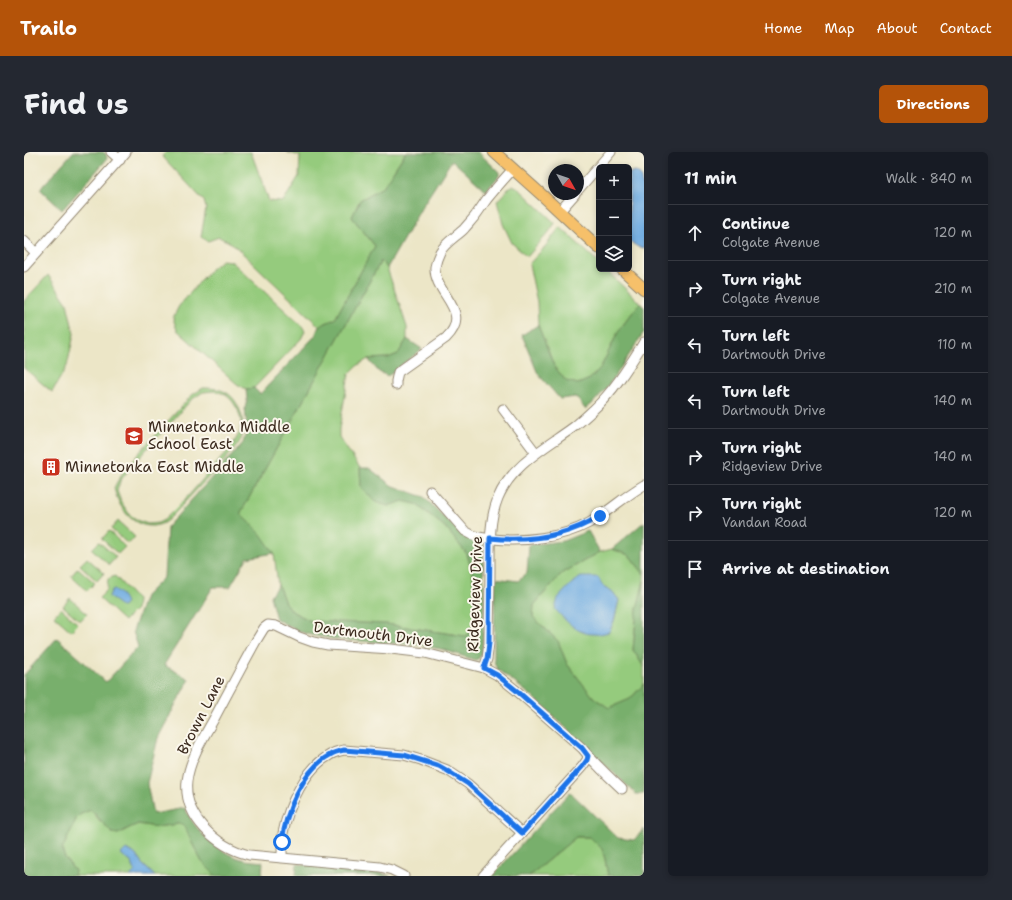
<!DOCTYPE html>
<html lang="en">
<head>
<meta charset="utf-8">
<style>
	:root { --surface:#171b24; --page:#242831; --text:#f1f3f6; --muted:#9ea1a6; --line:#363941; --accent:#b45309 }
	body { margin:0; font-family:"Shantell Sans",sans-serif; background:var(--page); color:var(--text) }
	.controls { position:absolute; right:12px; top:12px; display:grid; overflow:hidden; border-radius:6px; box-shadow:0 2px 6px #0003 }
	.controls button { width:36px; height:36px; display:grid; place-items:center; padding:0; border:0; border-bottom:1px solid var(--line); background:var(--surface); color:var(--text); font:20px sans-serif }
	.compass { position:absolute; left:524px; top:12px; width:36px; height:36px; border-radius:50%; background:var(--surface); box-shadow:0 2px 6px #0003; rotate:130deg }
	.stop { position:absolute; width:12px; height:12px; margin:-9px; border:3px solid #1a73e8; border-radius:50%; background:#fff }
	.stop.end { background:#1a73e8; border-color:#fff; box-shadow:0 1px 4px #0008 }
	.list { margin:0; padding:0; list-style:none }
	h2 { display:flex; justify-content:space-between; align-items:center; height:52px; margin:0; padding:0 16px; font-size:17px }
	h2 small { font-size:13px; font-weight:400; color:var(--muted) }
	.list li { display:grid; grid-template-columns:26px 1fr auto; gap:12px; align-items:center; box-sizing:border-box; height:56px; padding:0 16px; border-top:1px solid var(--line) }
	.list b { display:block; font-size:15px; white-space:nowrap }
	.list p { margin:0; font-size:13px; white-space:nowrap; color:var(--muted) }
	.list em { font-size:13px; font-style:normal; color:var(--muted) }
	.icon { flex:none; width:22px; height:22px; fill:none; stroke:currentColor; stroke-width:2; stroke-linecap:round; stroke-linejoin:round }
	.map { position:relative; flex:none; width:620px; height:724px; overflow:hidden; border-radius:6px }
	header { display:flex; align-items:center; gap:24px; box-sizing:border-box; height:56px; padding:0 20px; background:var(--accent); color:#fff }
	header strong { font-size:19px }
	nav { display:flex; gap:22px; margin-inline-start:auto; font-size:14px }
	.intro { display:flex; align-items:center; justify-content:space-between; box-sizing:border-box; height:96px; padding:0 24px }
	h1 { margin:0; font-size:28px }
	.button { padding:10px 18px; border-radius:6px; background:var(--accent); color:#fff; font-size:14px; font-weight:700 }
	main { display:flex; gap:24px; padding:0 24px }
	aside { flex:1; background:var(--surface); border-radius:6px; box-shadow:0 2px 6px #0003 }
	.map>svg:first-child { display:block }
	.green { fill:#95cb7d; stroke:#687a4e; fill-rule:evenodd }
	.forest { fill:#78af6c; stroke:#5a6c45 }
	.water { fill:#70ace1; stroke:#566b80 }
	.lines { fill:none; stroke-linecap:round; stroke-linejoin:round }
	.minor-casing { stroke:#948872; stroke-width:11 }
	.major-casing { stroke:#948872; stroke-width:13 }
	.minor { stroke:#fff; stroke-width:9 }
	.major { stroke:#f6c06b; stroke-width:11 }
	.route { stroke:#1a73e8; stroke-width:5 }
	.labels { text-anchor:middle; stroke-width:4; stroke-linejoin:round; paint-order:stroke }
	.poi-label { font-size:15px; fill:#3b2a1e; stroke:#fbf7ec; text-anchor:start }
	.street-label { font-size:15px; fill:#3b2a1e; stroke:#fbf7ec }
</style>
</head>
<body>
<header>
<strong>Trailo</strong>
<nav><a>Home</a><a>Map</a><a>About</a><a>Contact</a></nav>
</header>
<div class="intro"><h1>Find us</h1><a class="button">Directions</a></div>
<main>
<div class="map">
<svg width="620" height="724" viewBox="0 0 620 724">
	<rect width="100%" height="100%" fill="#fbf7ec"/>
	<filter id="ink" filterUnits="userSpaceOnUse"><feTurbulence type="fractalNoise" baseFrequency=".025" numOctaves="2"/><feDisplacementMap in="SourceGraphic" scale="8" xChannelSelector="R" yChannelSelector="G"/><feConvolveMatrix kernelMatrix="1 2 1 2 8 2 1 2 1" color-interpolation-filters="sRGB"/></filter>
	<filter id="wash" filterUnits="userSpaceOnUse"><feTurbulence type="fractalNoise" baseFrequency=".012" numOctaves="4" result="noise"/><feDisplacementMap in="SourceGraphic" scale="16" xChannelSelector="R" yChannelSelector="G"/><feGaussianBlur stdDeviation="0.9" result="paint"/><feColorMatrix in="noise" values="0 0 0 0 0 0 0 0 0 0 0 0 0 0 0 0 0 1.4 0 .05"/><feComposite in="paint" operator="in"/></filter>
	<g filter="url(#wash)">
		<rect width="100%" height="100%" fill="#ece6c7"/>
		<g class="green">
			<path d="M142,0H227L245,49L259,50L275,24L276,4L262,0H380L381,1L359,35L336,48L328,65L351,94L311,167L295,174L209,92L195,85L184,89L177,85L182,56L180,49L138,4Z"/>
			<path d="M488,33L493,35L531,71L525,80L503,105L488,91L479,72L473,49Z"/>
			<path d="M536,75L575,111V117H581L616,151L595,178L577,215L566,227L554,232L542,229L530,214L514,173L513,150L505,112L521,95Z"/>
			<path d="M198,108L207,109L278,174L281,179L277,187L230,236L222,237L213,232L153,178L149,166L155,154L186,118Z"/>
			<path d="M357,109L360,112L363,116L383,175V187L374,202L364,206L344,207L333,214L325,222L315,277V285L336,316L337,335L364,354L379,349L392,352L421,375L443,402L449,423L451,466L447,480L441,484L362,472L287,469L269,460L261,451L254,433L250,401L216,362Z"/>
			<path d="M24,123L43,151L50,182L43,214L28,240L0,216V149Z"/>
			<path d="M179,236C195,236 206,238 214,254C219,263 221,276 217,287C212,297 201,307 194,315C179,331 164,346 150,362C147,365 144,368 141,370C137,373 133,373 129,374C107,375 94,354 90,336C98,319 110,307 122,293C137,276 153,260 168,243ZM190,239L202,242L209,250L214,258L217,268L216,280L208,294L166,342L140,368L134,371L124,372L115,369L106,363L97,350L93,339L96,329L110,311L167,248L179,240Z"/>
			<path d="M94,369L111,385L104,392L87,377Z"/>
			<path d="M85,379L101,395L94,402L78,387Z"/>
			<path d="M75,390L92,405L85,413L68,397Z"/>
			<path d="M588,397L605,403L620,422V429L613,457L609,498L620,515V532L606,547L585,556L570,546L543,512L534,489L509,465L510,453L537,422L576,400ZM579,434L588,439L595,448L590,469L585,480Z"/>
			<path d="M63,406L80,421L73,429L56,413Z"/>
			<path d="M54,416L71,431L63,439L47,424Z"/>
			<path d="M91,424L113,448L112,457L100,469L75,446L83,438L84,427Z"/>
			<path d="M46,446L63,462L56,469L39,454Z"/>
			<path d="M37,456L54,472L47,479L30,464Z"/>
			<path d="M67,658L75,668L94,682L105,676L114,672L133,675L153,672H158L162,677L167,689L178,710L192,724H131L118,712L111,702H98L108,711L111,719L106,724H50L51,719L41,706L38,698L53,665L57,662Z"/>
			<path d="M552,685H566L578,697L581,707L584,724H505Z"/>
		</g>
		<g class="forest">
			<path d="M49,0H79L82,2L83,7L38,58L16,37Z"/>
			<path d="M382,0H454L472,17L475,20V24L462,39L428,8L399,53L363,116L360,112L357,109L216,362L236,381L250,401L223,406L206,435H189L140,513L165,527L134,586L123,631L129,662L161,656C170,678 195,701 217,707C224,709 232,709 239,710L238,724H192L178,710L167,689L162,677L158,672H153L133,675L114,672L105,676L94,682L88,681L67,658L57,662L53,665L38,698L41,706L51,719L50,724H0V523L33,486L82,530L114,495L109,479L121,444L140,425L143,375L219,291L223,278L221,256L223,248L222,237L230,236L236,242L291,184L295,174L311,167L351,94L328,65L336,48L359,35Z"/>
			<path d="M616,151L620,155V180L592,223L579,240L568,252L561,257L552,245L536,247L514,222L498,183L514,173L530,214L542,229L554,232L566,227L577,215L595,178Z"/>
			<path d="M383,187L398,197L371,218L364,224L355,220L344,207L364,206L374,202Z"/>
			<path d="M336,316H345L367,333L400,345L439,384L459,393L460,467L458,502L454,507L451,508L417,497L396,493L320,488L287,483L274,479L252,467L246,444L254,433L261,451L269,460L287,469L362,472L441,484L447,480L451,466L449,423L443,402L421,375L392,352L379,349L364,354L351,350L337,335Z"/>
			<path d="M620,370V422L605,403L588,397Z"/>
			<path d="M564,379L576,400L537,422L510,453L509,465L534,489L543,512L570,546L585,556L606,547L620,532V642H612L508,544L473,517L470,509L471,426L494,429L503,421L505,393L539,389Z"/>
			<path d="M620,429V515L609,498L613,457Z"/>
			<path d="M546,640L594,686L610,688L620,677V724H584L581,707L578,697L566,685H552L505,724H468Z"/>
			<path d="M273,712L350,719L366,724H272Z"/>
		</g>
		<g class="water">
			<path d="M612,20L616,23L620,39V96L614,95L605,89V21Z"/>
			<path d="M557,425H574L579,434L588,439L595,448L590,469L585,480C580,481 574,483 569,482C553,482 541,468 531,457L534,446L547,432Z"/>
			<path d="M90,437C96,440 100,445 102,451L99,455C94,455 94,452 91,449C88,447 86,447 85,444L88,438Z"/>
			<path d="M102,697L111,702L118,712L131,724H106L111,719L108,711L97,702Z"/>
		</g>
	</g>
	<g filter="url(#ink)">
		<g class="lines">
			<g class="minor-casing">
				<g id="minor">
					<path d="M87,0L96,8"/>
					<path d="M554,38L587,0"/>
					<path d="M536,59L551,42"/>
					<path d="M0,89L12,101"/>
					<path d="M0,115L102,0"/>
					<path d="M372,233V229L374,220L422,186C450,159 409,142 411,115C412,110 414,104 416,100C421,91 433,84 440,77C445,71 450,66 454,60C457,56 460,51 463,47C471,37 480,27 489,17"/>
					<path d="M479,257L512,301"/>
					<path d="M406,339L441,379C450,385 459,386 469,387C499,390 538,386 565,371C584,360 601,344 620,333"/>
					<path d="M460,516L463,507L465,491C465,467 466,442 466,418C466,394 465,368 474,346C488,312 523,295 551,274C557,269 563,264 569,258C590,239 605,214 620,190"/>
					<path d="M258,705C258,697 258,689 259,681C264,655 281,616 306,603C310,600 315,599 320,598L380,603L397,608L423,618L444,632L498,681"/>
					<path d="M380,724L368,718L356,715L225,703C193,695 159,665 163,629C166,606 180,585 191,565C205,539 218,514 232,489L240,476L244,473L252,474L275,485L289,490L304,493L367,497L401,501L460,516L473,523L493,539L558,596C570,611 584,624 598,637"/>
					<path d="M459,724L558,615L563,608L564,604"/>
				</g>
			</g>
			<g class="major-casing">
				<g id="major">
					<path d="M470,0L518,43L575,96"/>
					<path d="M598,117L620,137"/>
				</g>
			</g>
			<use href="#minor" class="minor"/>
			<use href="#major" class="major"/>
		</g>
	</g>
	<g class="lines" filter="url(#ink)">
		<path class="route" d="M258,690C261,662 279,617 306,603C310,600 315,599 320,598L380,603L415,614L422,618L444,632L498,681L558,615L563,608L564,604L558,596L493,539L473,523L460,516L463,507L465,491L466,386C505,390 542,385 576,364"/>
	</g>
	<defs>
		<g id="school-square" transform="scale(1)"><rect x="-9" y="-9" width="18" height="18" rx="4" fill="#c8321e" stroke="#fbf7ec"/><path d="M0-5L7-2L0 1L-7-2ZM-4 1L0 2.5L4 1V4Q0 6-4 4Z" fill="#fff"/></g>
		<g id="building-square" transform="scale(1)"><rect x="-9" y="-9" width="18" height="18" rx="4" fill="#c8321e" stroke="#fbf7ec"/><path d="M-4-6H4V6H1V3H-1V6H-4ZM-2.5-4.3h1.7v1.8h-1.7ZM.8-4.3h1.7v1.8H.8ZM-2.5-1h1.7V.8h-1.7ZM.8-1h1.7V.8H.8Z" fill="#fff"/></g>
	</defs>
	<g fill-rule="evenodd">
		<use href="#school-square" x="110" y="284"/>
		<use href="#building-square" x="27" y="315"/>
	</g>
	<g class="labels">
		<g class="poi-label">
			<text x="124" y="280">Minnetonka Middle<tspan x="124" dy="17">School East</tspan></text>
			<text x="41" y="320">Minnetonka East Middle</text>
		</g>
		<g class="street-label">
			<text transform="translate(451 442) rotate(-88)" y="5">Ridgeview Drive</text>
			<text transform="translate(349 482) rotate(7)" y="5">Dartmouth Drive</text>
			<text transform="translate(177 563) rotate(-63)" y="5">Brown Lane</text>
		</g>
	</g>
</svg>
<div class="controls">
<button>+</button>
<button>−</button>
<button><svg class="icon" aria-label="layers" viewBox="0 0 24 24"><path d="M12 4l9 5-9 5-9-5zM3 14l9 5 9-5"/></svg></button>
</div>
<svg class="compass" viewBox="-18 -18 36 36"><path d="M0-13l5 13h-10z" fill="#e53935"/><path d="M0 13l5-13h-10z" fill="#9ea1a6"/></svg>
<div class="stop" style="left:258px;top:690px"></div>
<div class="stop end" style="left:576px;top:364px"></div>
</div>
<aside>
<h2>11 min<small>Walk · 840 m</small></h2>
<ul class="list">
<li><svg class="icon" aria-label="ahead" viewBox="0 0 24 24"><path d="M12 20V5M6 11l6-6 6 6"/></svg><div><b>Continue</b><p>Colgate Avenue</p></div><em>120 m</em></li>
<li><svg class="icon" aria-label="right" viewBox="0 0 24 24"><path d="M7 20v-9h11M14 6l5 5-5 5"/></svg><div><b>Turn right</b><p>Colgate Avenue</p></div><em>210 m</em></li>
<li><svg class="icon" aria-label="left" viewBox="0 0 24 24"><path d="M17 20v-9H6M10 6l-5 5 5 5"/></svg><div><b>Turn left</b><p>Dartmouth Drive</p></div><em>110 m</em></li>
<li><svg class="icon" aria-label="left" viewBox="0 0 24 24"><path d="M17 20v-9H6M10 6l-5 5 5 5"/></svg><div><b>Turn left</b><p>Dartmouth Drive</p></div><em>140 m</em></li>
<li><svg class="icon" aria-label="right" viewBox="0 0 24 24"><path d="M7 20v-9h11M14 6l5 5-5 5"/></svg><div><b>Turn right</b><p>Ridgeview Drive</p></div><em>140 m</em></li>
<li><svg class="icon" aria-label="right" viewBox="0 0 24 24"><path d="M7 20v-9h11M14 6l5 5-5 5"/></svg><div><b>Turn right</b><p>Vandan Road</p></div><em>120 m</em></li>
<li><svg class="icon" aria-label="arrive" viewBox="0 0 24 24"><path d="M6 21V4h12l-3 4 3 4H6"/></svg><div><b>Arrive at destination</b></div></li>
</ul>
</aside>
</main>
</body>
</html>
